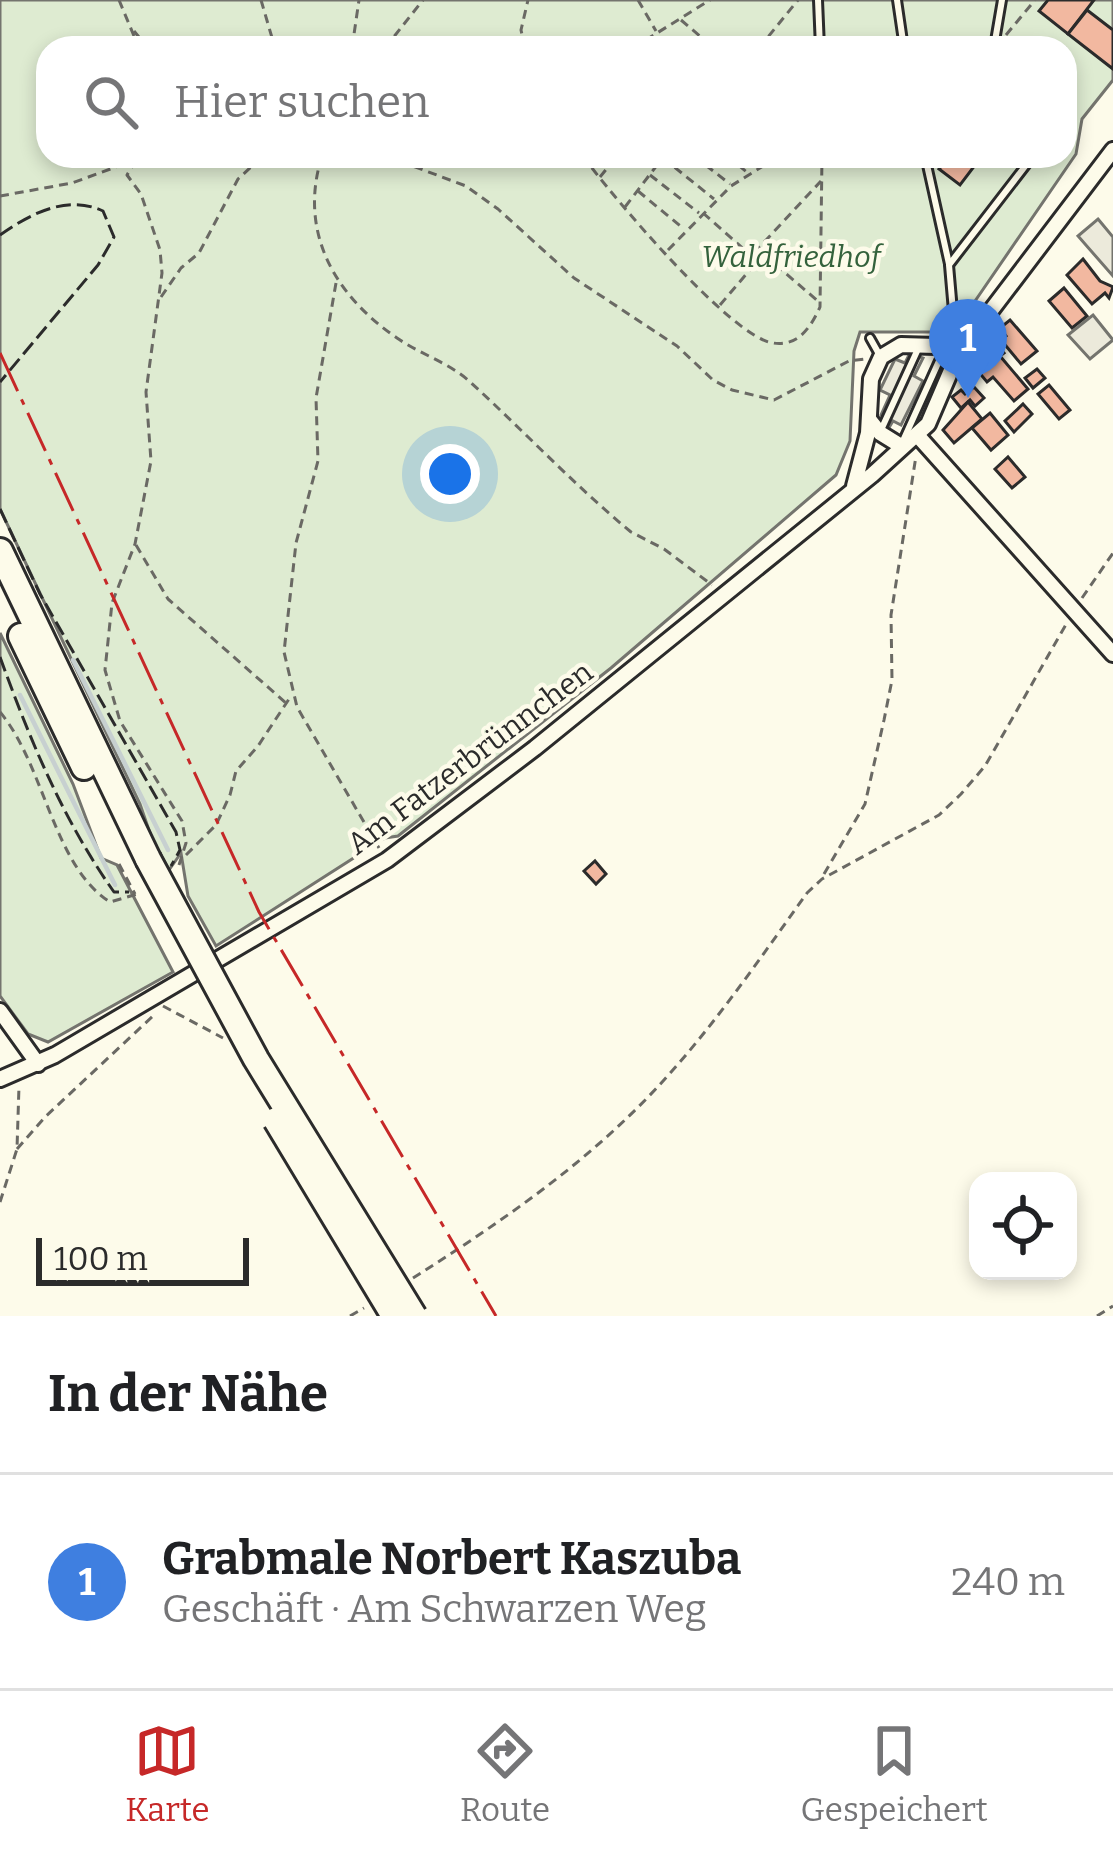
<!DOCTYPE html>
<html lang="de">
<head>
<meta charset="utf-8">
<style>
	:root { --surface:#fff; --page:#f6f6f6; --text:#202124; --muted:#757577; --line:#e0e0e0; --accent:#c62828 }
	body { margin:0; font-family:Bitter,serif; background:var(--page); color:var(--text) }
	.controls { position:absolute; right:36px; bottom:36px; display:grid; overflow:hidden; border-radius:24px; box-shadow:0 6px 18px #0003 }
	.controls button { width:108px; height:108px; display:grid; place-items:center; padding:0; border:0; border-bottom:3px solid var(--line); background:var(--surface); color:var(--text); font:60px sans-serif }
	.scale { position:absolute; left:36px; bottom:30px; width:213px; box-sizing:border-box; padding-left:12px; border:6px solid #2b2b2b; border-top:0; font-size:33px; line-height:42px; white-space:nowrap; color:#2b2b2b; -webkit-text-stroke:9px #fdfbea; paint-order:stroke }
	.you { position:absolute; left:450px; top:474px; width:42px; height:42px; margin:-30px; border:9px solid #fff; border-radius:50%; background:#1a73e8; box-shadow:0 0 0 18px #1a73e833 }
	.badge { display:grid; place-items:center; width:78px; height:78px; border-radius:50%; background:var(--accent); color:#fff; font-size:39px; font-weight:700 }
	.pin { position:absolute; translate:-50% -99px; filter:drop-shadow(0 3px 6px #0008) }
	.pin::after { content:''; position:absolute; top:63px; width:42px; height:36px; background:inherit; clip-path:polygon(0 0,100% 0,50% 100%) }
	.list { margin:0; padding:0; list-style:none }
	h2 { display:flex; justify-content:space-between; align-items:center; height:156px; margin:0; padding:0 48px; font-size:51px }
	h2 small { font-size:39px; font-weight:400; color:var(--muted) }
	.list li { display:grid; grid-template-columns:78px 1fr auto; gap:36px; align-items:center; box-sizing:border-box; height:216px; padding:0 48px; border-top:3px solid var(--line) }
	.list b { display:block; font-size:45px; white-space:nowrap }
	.list p { margin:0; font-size:39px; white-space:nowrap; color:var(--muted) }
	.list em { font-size:39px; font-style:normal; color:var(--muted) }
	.icon { flex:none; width:66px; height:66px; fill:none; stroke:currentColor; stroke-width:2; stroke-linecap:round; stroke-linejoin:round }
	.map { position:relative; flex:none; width:1113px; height:1316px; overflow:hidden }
	.search { position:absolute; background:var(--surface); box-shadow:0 6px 18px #0003; left:36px; right:36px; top:36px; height:132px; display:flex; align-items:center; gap:30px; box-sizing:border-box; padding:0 42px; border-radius:36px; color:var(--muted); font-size:45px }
	.sheet { height:372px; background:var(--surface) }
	nav { display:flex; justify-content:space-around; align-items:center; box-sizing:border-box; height:168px; border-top:3px solid var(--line); background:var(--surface); font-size:33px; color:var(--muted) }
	nav a { display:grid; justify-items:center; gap:6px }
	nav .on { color:var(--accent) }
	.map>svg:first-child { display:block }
	.green { fill:#deebd1; stroke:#74746e; stroke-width:3; fill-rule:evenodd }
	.parking { fill:#eceadb; stroke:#74746e; stroke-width:3 }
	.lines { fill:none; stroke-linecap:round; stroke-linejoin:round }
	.stream { stroke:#c7d0d0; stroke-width:4.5 }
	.building { fill:#f2b8a0; stroke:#2b2b2b; stroke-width:3 }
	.lane-casing { stroke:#2b2b2b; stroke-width:12 }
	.street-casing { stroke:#2b2b2b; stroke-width:20 }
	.highway-casing { stroke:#2b2b2b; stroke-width:30 }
	.path { stroke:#6a6964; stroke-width:3; stroke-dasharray:9 6; stroke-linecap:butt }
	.lane { stroke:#fdfbea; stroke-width:6 }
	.street { stroke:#fdfbea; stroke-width:14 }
	.highway { stroke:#fdfbea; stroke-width:24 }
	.highway-bridge-casing { stroke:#2b2b2b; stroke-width:30; stroke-linecap:butt }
	.highway-bridge { stroke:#fdfbea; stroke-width:24 }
	.fence { stroke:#2b2b2b; stroke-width:3; stroke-dasharray:15 6; stroke-linecap:butt }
	.power { stroke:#c62828; stroke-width:3; stroke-dasharray:42 9 6 9; stroke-linecap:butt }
	.labels { text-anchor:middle; stroke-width:9; stroke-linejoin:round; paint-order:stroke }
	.park-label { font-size:30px; font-style:italic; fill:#34623c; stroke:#fdfbea }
	.street-label { font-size:30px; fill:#2b2b2b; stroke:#fdfbea }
</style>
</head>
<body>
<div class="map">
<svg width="1113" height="1316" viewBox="0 0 1113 1316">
	<rect width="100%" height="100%" fill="#fdfbea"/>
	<g class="green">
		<path d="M0,0H1113V80L1082,119L1076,154L962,320L948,323L943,332H860L854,351L850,441L836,475L611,668L398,836L385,838L216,946L188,896L181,853L169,870L152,839L140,804L0,509ZM48,48H1065V156H48Z"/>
		<path d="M0,633L73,784L101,858L117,865L173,972L48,1042L28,1034L0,996Z"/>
	</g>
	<g class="parking">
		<path d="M1098,219L1113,237V276L1078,236Z"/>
		<path d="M1093,315L1113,340L1090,359L1068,335Z"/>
		<path d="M910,353L923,358L914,376L923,381L901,425L893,421L890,426L881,415L890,395L880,390L895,359L905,363Z"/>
	</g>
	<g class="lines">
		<g class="stream">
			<path d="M73,660L168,850"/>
			<path d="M20,695L115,885"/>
		</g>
	</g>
	<g class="building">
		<path d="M1048,0H1094L1068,34L1039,11Z"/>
		<path d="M1087,10L1113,30V69L1068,34Z"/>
		<path d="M950,156H982L960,185L939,169Z"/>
		<path d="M1083,259L1100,281L1113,287L1109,298L1105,293L1092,304L1067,275Z"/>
		<path d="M1064,288L1087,316L1072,328L1049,301Z"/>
		<path d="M1010,320L1037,351L1021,364L1001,340L1006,336L1000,328Z"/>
		<path d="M991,338L1004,353L1000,356L1028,389L1014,401L993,377L987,382L972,364L982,355L977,350Z"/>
		<path d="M1037,369L1045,378L1033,388L1025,378Z"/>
		<path d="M1049,385L1070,410L1059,419L1038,394Z"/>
		<path d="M974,387L984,398L975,406L970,400L961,408L952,397L961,390L965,394Z"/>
		<path d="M968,402L982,419L954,443L943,430Z"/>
		<path d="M1023,404L1032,414L1014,432L1005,421Z"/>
		<path d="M990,413L1008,435L991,450L972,428Z"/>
		<path d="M1008,457L1025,477L1012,488L995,469Z"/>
		<path d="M595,861L606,874L596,884L584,871Z"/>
	</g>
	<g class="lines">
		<g class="lane-casing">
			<g id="lane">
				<path d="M818,0L820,48"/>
				<path d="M897,0L904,48"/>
				<path d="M1002,0L995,41L1004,48"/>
				<path d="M982,48L995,41"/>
				<path d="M925,156L949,264"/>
				<path d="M955,334L949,265L1033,156"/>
				<path d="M870,338L879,354"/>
				<path d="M881,430L918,349"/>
				<path d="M902,443L939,361"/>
			</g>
		</g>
		<g class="street-casing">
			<g id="street">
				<path d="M869,419L880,433L901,446"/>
				<path d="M918,436L1113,654"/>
				<path d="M854,486L868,433L871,379L881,357L901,345L936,346L974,330"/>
				<path d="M0,1011L38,1064"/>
				<path d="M0,1079L55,1055L387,860L535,748L872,475L928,424L952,368L977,329L1113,150"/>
			</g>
		</g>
		<g class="highway-casing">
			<g id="highway">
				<path d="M0,551L148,859"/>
				<path d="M21,636L84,767"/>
			</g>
		</g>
		<g class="path">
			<path d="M119,0L139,48"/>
			<path d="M261,0L275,48"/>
			<path d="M638,0L656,31"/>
			<path d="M681,20L714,48"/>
			<path d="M134,31L148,48"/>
			<path d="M1006,35L1035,0"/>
			<path d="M352,48L359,0"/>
			<path d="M385,48L423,0"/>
			<path d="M525,48L521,30L528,0"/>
			<path d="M633,48L710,0"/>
			<path d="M759,48L798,0"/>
			<path d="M322,156C298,231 334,295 397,338C420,354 447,362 468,380C523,430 574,485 631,532L664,549L712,585"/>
			<path d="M386,156L466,186L498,209L574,278L677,346L713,380L732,390L774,400L849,361L865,359"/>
			<path d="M583,156C610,194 732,338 773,343C798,347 811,327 820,307L822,156"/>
			<path d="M694,156L730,184"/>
			<path d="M727,156L748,173"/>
			<path d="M663,158L714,199"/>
			<path d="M136,160L127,175L141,194L160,250L162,273L146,392L151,461L135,544L112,603L105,670L120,721L182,821L186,843L178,868"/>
			<path d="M650,175L699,213"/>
			<path d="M600,177L617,156"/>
			<path d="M638,191L684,229"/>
			<path d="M0,196L72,183L146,156"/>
			<path d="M625,207L664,156"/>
			<path d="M703,213L746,251L769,259L819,302"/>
			<path d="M668,250L731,186L779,156"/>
			<path d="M754,253L821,181"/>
			<path d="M336,283L316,398L318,461L296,543L284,652L297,707L379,848"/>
			<path d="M161,297L181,268L199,253L238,179L263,156"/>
			<path d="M720,305L760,258"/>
			<path d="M136,545L168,599L286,703"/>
			<path d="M1082,598L1113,553"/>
			<path d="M0,712C45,766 53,866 110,902L141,893"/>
			<path d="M186,855L216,825L230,795L236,771L258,746L291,696"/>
			<path d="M119,864L135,894"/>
			<path d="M824,874L865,804L884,720L892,680L891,615L916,456"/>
			<path d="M163,1006L223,1038"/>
			<path d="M17,1149L45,1117L153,1016"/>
			<path d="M0,1202L17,1149L19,1086"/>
			<path d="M413,1278C487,1231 564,1179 628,1117C697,1051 751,971 807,893L822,879L939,815L961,794L985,766L1068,621"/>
			<path d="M350,1316L364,1308"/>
			<path d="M1097,1316L1113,1306"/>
		</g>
		<use href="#lane" class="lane"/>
		<use href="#street" class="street"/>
		<use href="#highway" class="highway"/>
		<g class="highway-bridge-casing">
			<g id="highway-bridge">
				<path d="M148,859L256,1059L414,1316"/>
				<path d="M276,1120L394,1316"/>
			</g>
		</g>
		<use href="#highway-bridge" class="highway-bridge"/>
		<g class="fence">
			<path d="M0,235C30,214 67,194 103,211L114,237L98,265L0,382"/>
			<path d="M0,509L40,594L176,832L180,850L171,866"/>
			<path d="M0,657C30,740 63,820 114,892H129"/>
		</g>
		<path class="power" d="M0,353L259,912L496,1316"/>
	</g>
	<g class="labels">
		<g class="park-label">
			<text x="791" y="267">Waldfriedhof</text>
		</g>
		<g class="street-label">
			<text transform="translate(470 758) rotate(-37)" y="10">Am Fatzerbrünnchen</text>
		</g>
	</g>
</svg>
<div class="controls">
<button><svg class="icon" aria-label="locate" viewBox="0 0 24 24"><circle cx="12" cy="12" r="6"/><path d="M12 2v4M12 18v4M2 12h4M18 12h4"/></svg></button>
</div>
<div class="scale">100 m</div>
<div class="you"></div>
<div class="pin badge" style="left:968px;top:398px;background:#3f7fe0">1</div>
<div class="search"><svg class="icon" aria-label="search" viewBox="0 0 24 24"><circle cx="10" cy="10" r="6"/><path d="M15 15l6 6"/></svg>Hier suchen</div>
</div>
<section class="sheet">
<h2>In der Nähe<small></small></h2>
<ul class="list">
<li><span class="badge" style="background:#3f7fe0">1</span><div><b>Grabmale Norbert Kaszuba</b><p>Geschäft · Am Schwarzen Weg</p></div><em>240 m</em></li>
</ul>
</section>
<nav>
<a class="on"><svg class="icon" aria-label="map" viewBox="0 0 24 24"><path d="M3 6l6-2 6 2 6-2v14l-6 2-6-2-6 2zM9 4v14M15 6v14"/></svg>Karte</a>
<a><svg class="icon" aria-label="directions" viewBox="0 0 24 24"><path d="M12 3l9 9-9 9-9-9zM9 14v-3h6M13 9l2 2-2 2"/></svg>Route</a>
<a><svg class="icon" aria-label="saved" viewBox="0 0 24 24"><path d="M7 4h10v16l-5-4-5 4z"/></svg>Gespeichert</a>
</nav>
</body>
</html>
